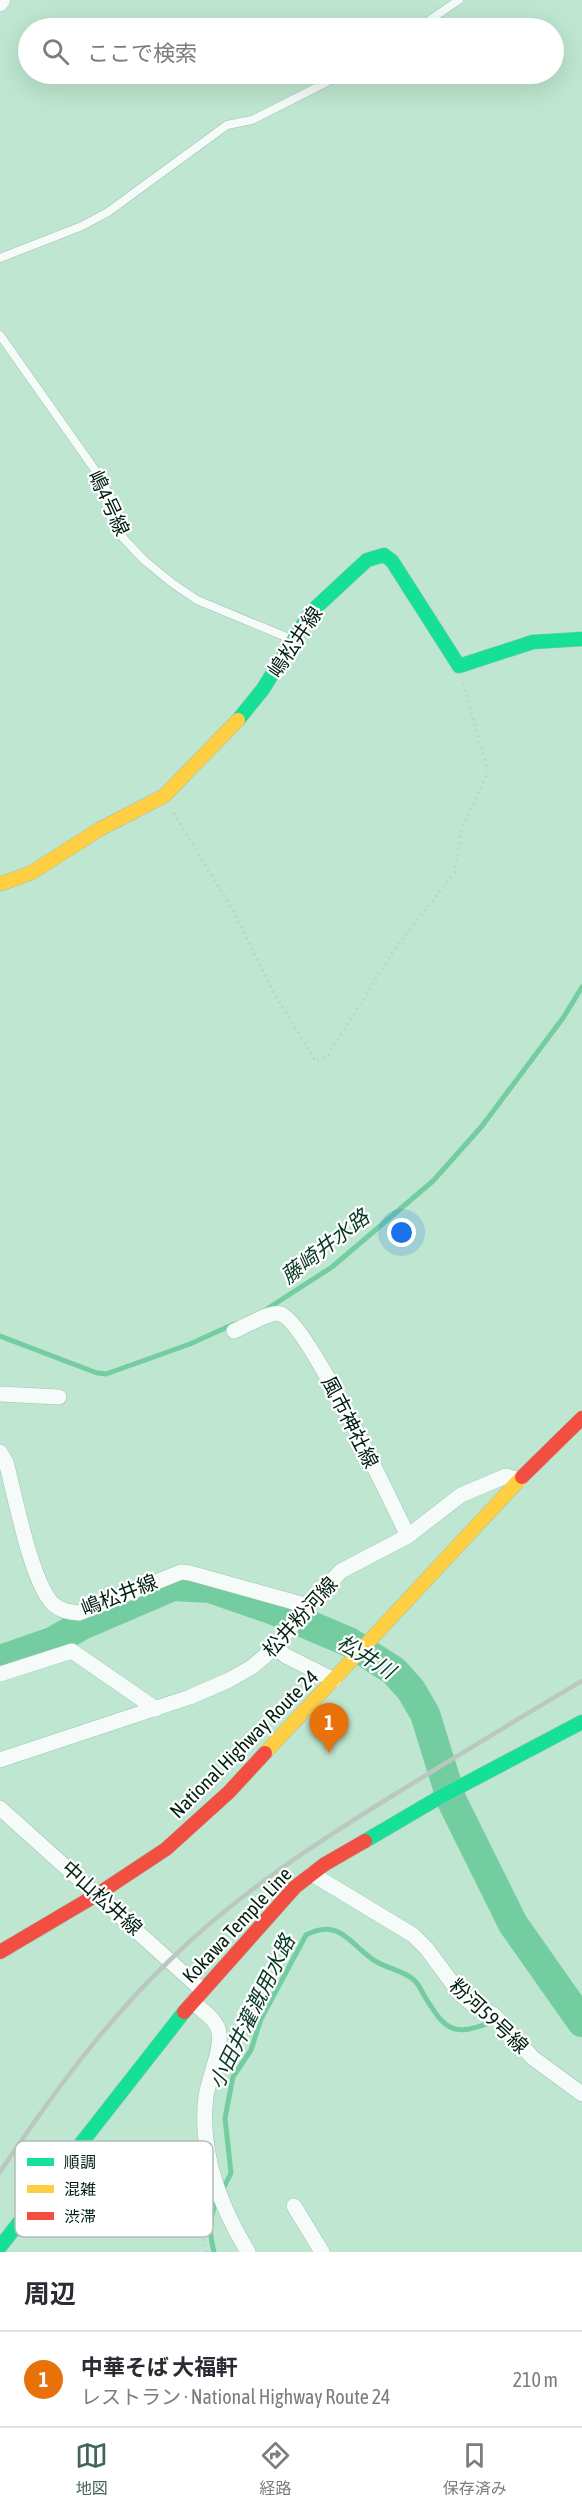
<!DOCTYPE html>
<html lang="ja">
<head>
<meta charset="utf-8">
<style>
	:root { --surface:#fff; --page:#f7f7f7; --text:#2b2b33; --muted:#7c7c81; --line:#e1e1e2; --accent:#465 }
	body { margin:0; font-family:"Asap Condensed","Noto Sans JP",sans-serif; background:var(--page); color:var(--text) }
	.you { position:absolute; left:402px; top:1233px; width:21px; height:21px; margin:-15px; border:4px solid #fff; border-radius:50%; background:#1a73e8; box-shadow:0 0 0 9px #1a73e833 }
	.badge { display:grid; place-items:center; width:39px; height:39px; border-radius:50%; background:var(--accent); color:#fff; font-size:20px; font-weight:700 }
	.pin { position:absolute; translate:-50% -50px; filter:drop-shadow(0 2px 3px #0008) }
	.pin::after { content:''; position:absolute; top:32px; width:21px; height:18px; background:inherit; clip-path:polygon(0 0,100% 0,50% 100%) }
	.list { margin:0; padding:0; list-style:none }
	h2 { display:flex; justify-content:space-between; align-items:center; height:78px; margin:0; padding:0 24px; font-size:26px }
	h2 small { font-size:20px; font-weight:400; color:var(--muted) }
	.list li { display:grid; grid-template-columns:39px 1fr auto; gap:18px; align-items:center; box-sizing:border-box; height:96px; padding:0 24px; border-top:2px solid var(--line) }
	.list b { display:block; font-size:22px; white-space:nowrap }
	.list p { margin:0; font-size:20px; white-space:nowrap; color:var(--muted) }
	.list em { font-size:20px; font-style:normal; color:var(--muted) }
	.icon { flex:none; width:33px; height:33px; fill:none; stroke:currentColor; stroke-width:2; stroke-linecap:round; stroke-linejoin:round }
	.map { position:relative; flex:none; width:582px; height:2252px; overflow:hidden }
	.search { position:absolute; background:var(--surface); box-shadow:0 6px 24px #0002; left:18px; right:18px; top:18px; height:66px; display:flex; align-items:center; gap:15px; box-sizing:border-box; padding:0 21px; border-radius:33px; color:var(--muted); font-size:22px }
	.sheet { height:174px; background:var(--surface) }
	nav { display:flex; justify-content:space-around; align-items:center; box-sizing:border-box; height:84px; border-top:2px solid var(--line); background:var(--surface); font-size:16px; color:var(--muted) }
	nav a { display:grid; justify-items:center; gap:3px }
	nav .on { color:var(--accent) }
	.map>svg:first-child { display:block }
	.lines { fill:none; stroke-linecap:round; stroke-linejoin:round }
	.stream { stroke:#74cda0; stroke-width:5 }
	.river { stroke:#74cda0; stroke-width:30 }
	.lane-casing { stroke:#a1c1b0; stroke-width:9 }
	.street-casing { stroke:#a1c1b0; stroke-width:16 }
	.fast-casing { stroke:#a1c1b0; stroke-width:15 }
	.slow-casing { stroke:#a1c1b0; stroke-width:15 }
	.jam-casing { stroke:#a1c1b0; stroke-width:15 }
	.path { stroke:#c2cfc8; stroke-width:3; stroke-dasharray:1.5 4.5; stroke-linecap:butt }
	.lane { stroke:#f5fbf8; stroke-width:8 }
	.street { stroke:#f5fbf8; stroke-width:15 }
	.fast { stroke:#16e098; stroke-width:14 }
	.slow { stroke:#ffcf43; stroke-width:14 }
	.jam { stroke:#f24e42; stroke-width:14 }
	.rail { stroke:#bcc7c2; stroke-width:4.5 }
	.labels { text-anchor:middle; stroke-width:4.5; stroke-linejoin:round; paint-order:stroke }
	.street-label { font-size:20px; fill:#032113; stroke:#fff }
	.water-label { font-size:21px; font-style:italic; fill:#083924; stroke:#fff }
	.key { fill:#fff; stroke:#b3bcb8; stroke-width:1.5 }
	.key-label { font-size:16px; fill:#032113 }
</style>
</head>
<body>
<div class="map">
<svg width="582" height="2252" viewBox="0 0 582 2252">
	<rect width="100%" height="100%" fill="#bee6d0"/>
	<g class="lines">
		<g class="stream">
			<path d="M267,1309L332,1267L433,1181L482,1126L563,1018L582,987"/>
			<path d="M0,1336L97,1373L106,1374L190,1344L234,1324"/>
			<path d="M222,2191L231,2173L225,2118L233,2077L251,2050L261,2019L306,1935C341,1916 352,1948 377,1962C389,1969 405,1971 415,1981C419,1985 422,1992 425,1997C446,2031 453,2037 492,2022"/>
			<path d="M214,2252C209,2232 208,2218 218,2199"/>
		</g>
		<path class="river" d="M0,1660L52,1642L82,1625L173,1586L210,1588L271,1609L349,1642L394,1671L411,1690L425,1714L452,1801L513,1924L582,2022"/>
		<g class="lane-casing">
			<g id="lane">
				<path d="M418,28L459,0"/>
				<path d="M0,258L82,226L108,212L227,125L252,120L343,74"/>
				<path d="M0,335L100,477L110,497L123,538L144,560L172,583L197,600L291,639"/>
			</g>
		</g>
		<g class="street-casing">
			<g id="street">
				<path d="M0,4L3,0"/>
				<path d="M234,1331C244,1327 272,1310 281,1314C309,1325 390,1500 408,1536"/>
				<path d="M0,1394L59,1397"/>
				<path d="M0,1452L6,1462C15,1495 31,1582 53,1604C61,1611 69,1612 79,1613L181,1572L190,1573L308,1606"/>
				<path d="M275,1647L286,1656L334,1680"/>
				<path d="M0,1674L72,1651L156,1709"/>
				<path d="M0,1760L190,1697L229,1680L252,1667L273,1649L308,1606L341,1571L408,1536L461,1495L506,1476L519,1480"/>
				<path d="M0,1808L202,1990"/>
				<path d="M312,1874L413,1935L427,1949L461,1995L472,2004L494,2015L533,2058L582,2094"/>
				<path d="M193,2002C202,2011 218,2020 219,2033C222,2050 209,2077 206,2096C199,2151 220,2206 248,2252"/>
				<path d="M294,2206L322,2252"/>
			</g>
		</g>
		<g class="fast-casing">
			<g id="fast">
				<path d="M238,720L263,689L311,612L367,560L384,555L392,561L459,666L533,642L582,639"/>
				<path d="M365,1841L440,1797L582,1722"/>
				<path d="M0,2247L184,2012"/>
			</g>
		</g>
		<g class="slow-casing">
			<g id="slow">
				<path d="M0,884L31,873L100,829L164,796L238,720"/>
				<path d="M265,1753L522,1477"/>
			</g>
		</g>
		<g class="jam-casing">
			<g id="jam">
				<path d="M522,1477L582,1418"/>
				<path d="M0,1952L98,1894L166,1849L229,1792L265,1753"/>
				<path d="M184,2012L295,1887L325,1864L365,1841"/>
			</g>
		</g>
		<g class="path">
			<path d="M174,813L232,909L276,997L315,1061L327,1057L394,950L455,872L461,830L488,772L463,683"/>
			<path d="M207,2252C202,2234 202,2222 208,2204"/>
		</g>
		<use href="#lane" class="lane"/>
		<use href="#street" class="street"/>
		<use href="#fast" class="fast"/>
		<use href="#slow" class="slow"/>
		<use href="#jam" class="jam"/>
		<path class="rail" d="M0,2172C51,2096 104,2023 170,1960C236,1895 313,1845 392,1796C455,1757 518,1719 582,1681"/>
	</g>
	<g class="labels">
		<g class="street-label">
			<text transform="translate(109 503) rotate(65)" y="7">嶋4号線</text>
			<text transform="translate(295 642) rotate(-56)" y="7">嶋松井線</text>
			<text transform="translate(350 1422) rotate(63)" y="7">風市神社線</text>
			<text transform="translate(119 1595) rotate(-21)" y="7">嶋松井線</text>
			<text transform="translate(300 1617) rotate(-48)" y="7">松井粉河線</text>
			<text transform="translate(244 1744) rotate(-45)" y="7">National Highway Route 24</text>
			<text transform="translate(102 1898) rotate(42)" y="7">中山松井線</text>
			<text transform="translate(237 1925) rotate(-47)" y="7">Kokawa Temple Line</text>
			<text transform="translate(489 2016) rotate(43)" y="7">粉河59号線</text>
		</g>
		<g class="water-label">
			<text transform="translate(325 1247) rotate(-38)" y="7">藤崎井水路</text>
			<text transform="translate(366 1657) rotate(32)" y="7">松井川</text>
			<text transform="translate(252 2012) rotate(-64)" y="7">小田井灌漑用水路</text>
		</g>
	</g>
	<rect x="15" y="2141" width="198" height="96" rx="9" class="key"/>
	<rect x="27" y="2158" width="27" height="8" fill="#16e098"/>
	<rect x="27" y="2185" width="27" height="8" fill="#ffcf43"/>
	<rect x="27" y="2212" width="27" height="8" fill="#f24e42"/>
	<g class="key-label">
		<text x="64" y="2168">順調</text>
		<text x="64" y="2195">混雑</text>
		<text x="64" y="2222">渋滞</text>
	</g>
</svg>
<div class="you"></div>
<div class="pin badge" style="left:329px;top:1753px;background:#e8710a">1</div>
<div class="search"><svg class="icon" aria-label="search" viewBox="0 0 24 24"><circle cx="10" cy="10" r="6"/><path d="M15 15l6 6"/></svg>ここで検索</div>
</div>
<section class="sheet">
<h2>周辺<small></small></h2>
<ul class="list">
<li><span class="badge" style="background:#e8710a">1</span><div><b>中華そば 大福軒</b><p>レストラン · National Highway Route 24</p></div><em>210 m</em></li>
</ul>
</section>
<nav>
<a class="on"><svg class="icon" aria-label="map" viewBox="0 0 24 24"><path d="M3 6l6-2 6 2 6-2v14l-6 2-6-2-6 2zM9 4v14M15 6v14"/></svg>地図</a>
<a><svg class="icon" aria-label="directions" viewBox="0 0 24 24"><path d="M12 3l9 9-9 9-9-9zM9 14v-3h6M13 9l2 2-2 2"/></svg>経路</a>
<a><svg class="icon" aria-label="saved" viewBox="0 0 24 24"><path d="M7 4h10v16l-5-4-5 4z"/></svg>保存済み</a>
</nav>
</body>
</html>
